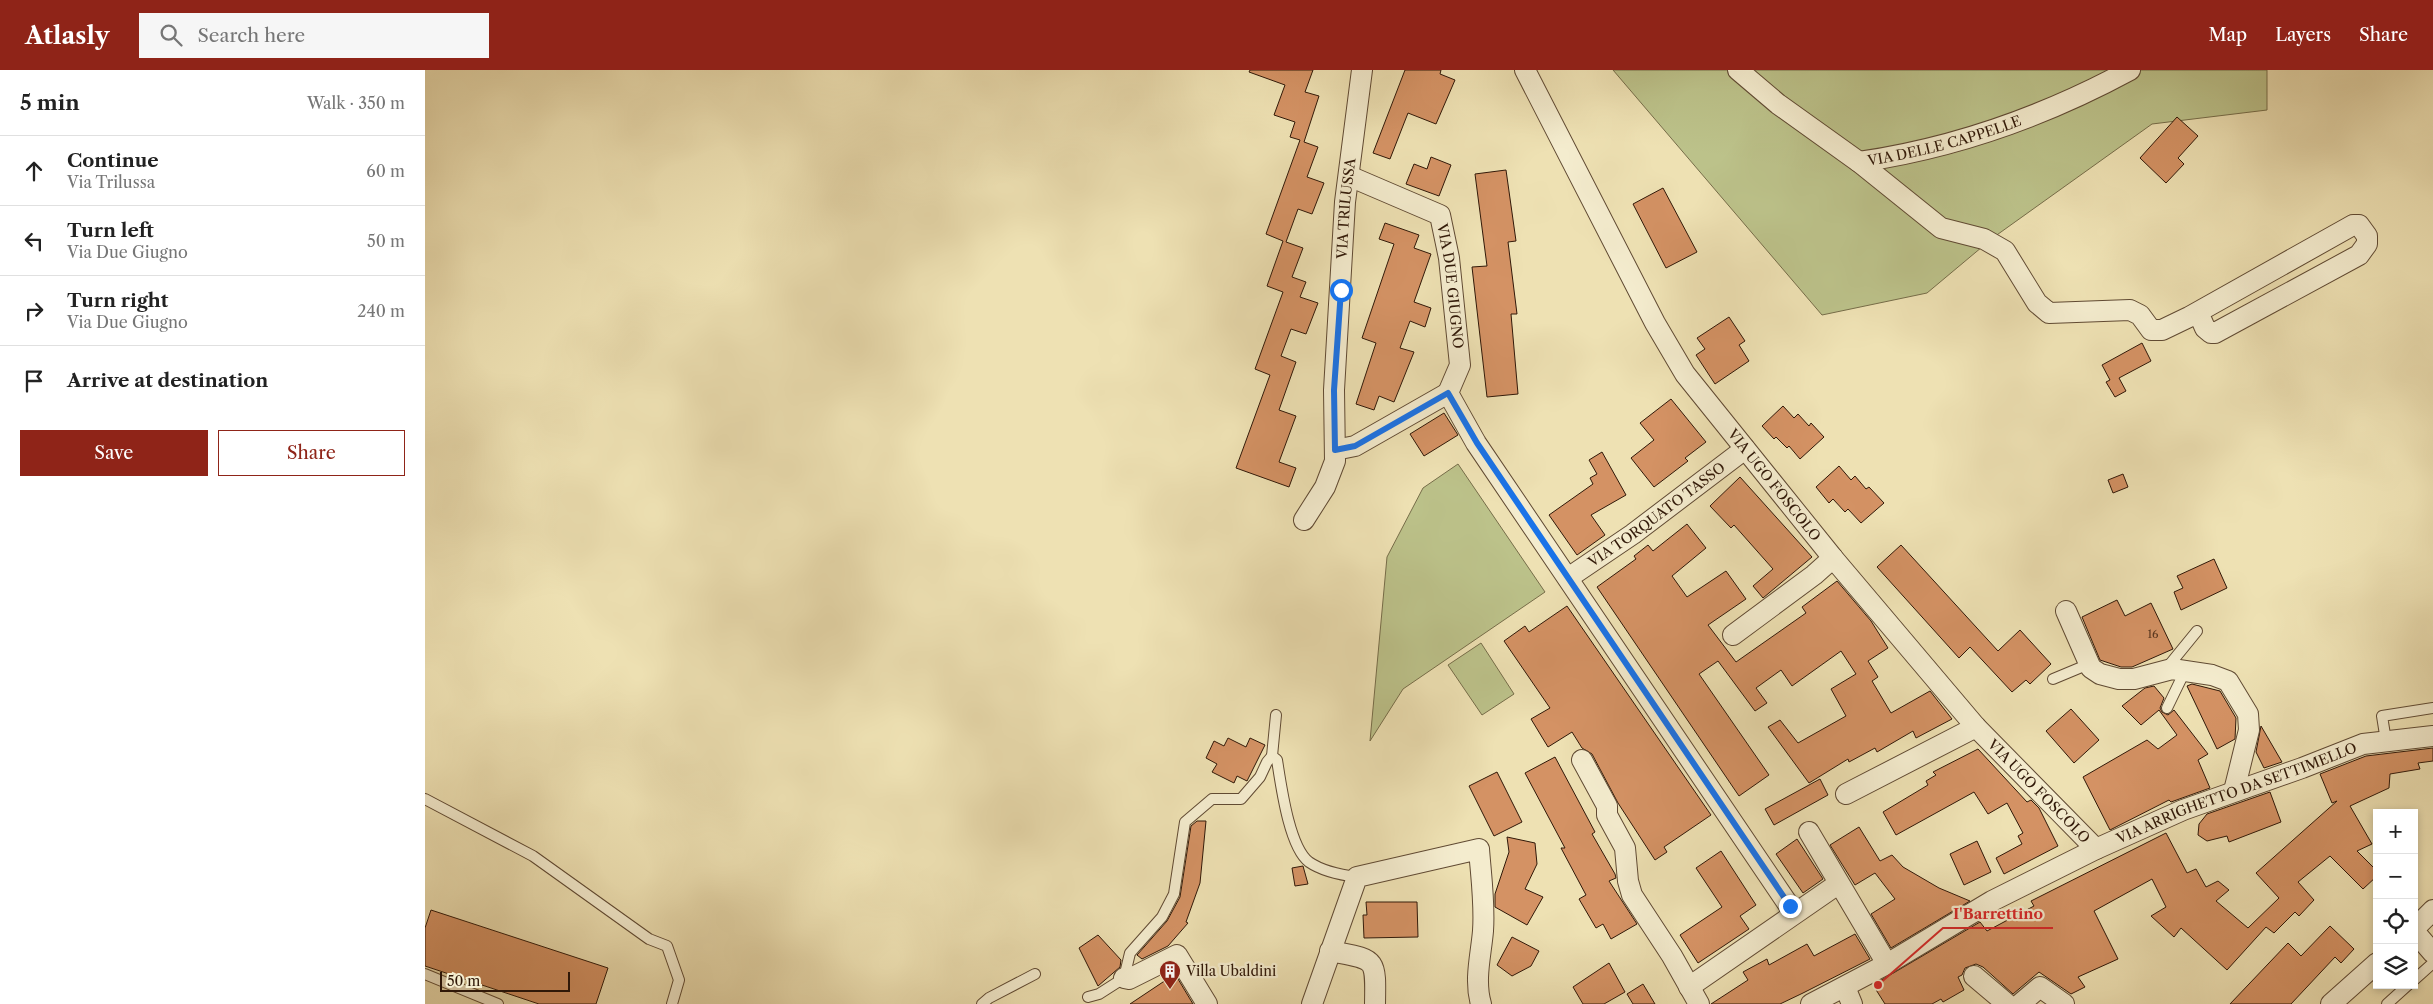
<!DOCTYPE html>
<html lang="en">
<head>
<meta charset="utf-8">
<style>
	:root { --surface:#fff; --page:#f6f6f6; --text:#222; --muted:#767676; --line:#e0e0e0; --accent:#8f2418 }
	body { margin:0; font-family:"Libre Caslon Text",serif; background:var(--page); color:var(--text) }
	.controls { position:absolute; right:15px; bottom:15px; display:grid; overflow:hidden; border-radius:0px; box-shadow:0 2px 8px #0003 }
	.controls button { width:45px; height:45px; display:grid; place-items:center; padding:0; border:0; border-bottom:1px solid var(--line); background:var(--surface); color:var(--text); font:25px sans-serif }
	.scale { position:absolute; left:15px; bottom:12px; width:130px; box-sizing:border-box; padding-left:5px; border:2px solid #301808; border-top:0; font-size:14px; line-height:18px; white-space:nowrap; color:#301808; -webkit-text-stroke:4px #f4ecce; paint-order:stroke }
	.stop { position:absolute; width:15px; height:15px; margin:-11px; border:4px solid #1a73e8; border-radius:50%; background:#fff }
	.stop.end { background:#1a73e8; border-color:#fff; box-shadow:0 1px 5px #0008 }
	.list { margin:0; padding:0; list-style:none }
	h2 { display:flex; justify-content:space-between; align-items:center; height:65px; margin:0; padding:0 20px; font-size:21px }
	h2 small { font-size:16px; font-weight:400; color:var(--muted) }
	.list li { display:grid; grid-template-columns:32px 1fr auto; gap:15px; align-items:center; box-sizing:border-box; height:70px; padding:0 20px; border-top:1px solid var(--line) }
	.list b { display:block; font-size:19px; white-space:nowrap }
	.list p { margin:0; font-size:16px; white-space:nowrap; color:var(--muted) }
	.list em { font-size:16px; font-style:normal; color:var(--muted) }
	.actions { display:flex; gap:10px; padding:15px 20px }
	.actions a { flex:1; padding:11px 0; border:1px solid var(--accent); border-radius:0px; text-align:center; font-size:18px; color:var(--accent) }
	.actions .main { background:var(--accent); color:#fff }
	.icon { flex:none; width:28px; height:28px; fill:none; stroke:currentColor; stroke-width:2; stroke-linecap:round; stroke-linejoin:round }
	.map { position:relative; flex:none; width:2008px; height:934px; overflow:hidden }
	header { display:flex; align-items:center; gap:30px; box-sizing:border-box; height:70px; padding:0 25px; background:var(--accent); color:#fff }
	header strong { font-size:24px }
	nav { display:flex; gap:28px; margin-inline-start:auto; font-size:18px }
	.search { width:350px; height:45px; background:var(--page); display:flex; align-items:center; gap:12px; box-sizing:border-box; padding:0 18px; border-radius:0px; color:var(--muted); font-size:19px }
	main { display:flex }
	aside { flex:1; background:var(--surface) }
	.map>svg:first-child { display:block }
	.green { fill:#bcc28a; stroke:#766d49 }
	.building { fill:#d49264; stroke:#301808 }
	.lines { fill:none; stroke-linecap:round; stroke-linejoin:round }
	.lane-casing { stroke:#604a33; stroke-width:12 }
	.street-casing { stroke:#604a33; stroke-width:22 }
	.lane { stroke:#f4ecce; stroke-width:10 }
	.street { stroke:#f4ecce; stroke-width:20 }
	.route { stroke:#1a73e8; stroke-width:6 }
	.labels { text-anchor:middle; stroke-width:4.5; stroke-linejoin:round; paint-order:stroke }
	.number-label { font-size:11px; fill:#59361f }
	.street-label { font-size:14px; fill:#301808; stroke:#f4ecce }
	.poi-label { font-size:14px; fill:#301808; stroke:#f4ecce; text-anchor:start }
	.leader { fill:none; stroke:#d62828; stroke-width:2 }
	.callout-dot { fill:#d62828; stroke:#f4ecce; stroke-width:2 }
	.callout-label { font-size:15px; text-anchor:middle; font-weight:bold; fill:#d62828; stroke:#f4ecce; stroke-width:4.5; stroke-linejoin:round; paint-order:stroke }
</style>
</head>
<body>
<header>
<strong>Atlasly</strong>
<div class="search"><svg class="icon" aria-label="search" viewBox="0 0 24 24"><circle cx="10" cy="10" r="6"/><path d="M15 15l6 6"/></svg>Search here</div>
<nav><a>Map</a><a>Layers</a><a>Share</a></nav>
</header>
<main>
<aside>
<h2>5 min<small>Walk · 350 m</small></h2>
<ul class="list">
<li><svg class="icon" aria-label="ahead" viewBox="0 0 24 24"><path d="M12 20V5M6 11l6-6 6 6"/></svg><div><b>Continue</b><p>Via Trilussa</p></div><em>60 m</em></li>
<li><svg class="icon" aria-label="left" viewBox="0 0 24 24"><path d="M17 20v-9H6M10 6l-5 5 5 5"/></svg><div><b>Turn left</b><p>Via Due Giugno</p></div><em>50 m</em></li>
<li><svg class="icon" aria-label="right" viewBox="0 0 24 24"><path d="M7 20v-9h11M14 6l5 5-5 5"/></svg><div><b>Turn right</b><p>Via Due Giugno</p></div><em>240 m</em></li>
<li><svg class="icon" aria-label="arrive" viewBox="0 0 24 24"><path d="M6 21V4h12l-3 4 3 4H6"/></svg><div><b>Arrive at destination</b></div></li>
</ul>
<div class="actions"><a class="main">Save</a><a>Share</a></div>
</aside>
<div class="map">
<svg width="2008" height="934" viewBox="0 0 2008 934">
	<rect width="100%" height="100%" fill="#eee1b3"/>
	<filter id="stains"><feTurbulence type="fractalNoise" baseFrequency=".004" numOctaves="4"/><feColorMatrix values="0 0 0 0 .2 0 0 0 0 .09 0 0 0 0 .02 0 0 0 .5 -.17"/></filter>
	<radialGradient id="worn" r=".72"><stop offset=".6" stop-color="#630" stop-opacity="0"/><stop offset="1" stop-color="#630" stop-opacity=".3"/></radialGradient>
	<g class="green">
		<path d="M1188,0H1842V40L1727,54L1569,167L1502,223L1397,245Z"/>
		<path d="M1033,394L1120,522L978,619L945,671L962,487L998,418Z"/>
		<path d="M1056,573L1089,624L1057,645L1023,595Z"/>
	</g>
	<g class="building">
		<path d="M825,0H888L880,22L894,26L879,72L893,77L882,107L899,113L887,144L873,139L861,172L878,178L867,207L881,212L875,227L893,233L881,264L866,259L856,286L871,292L854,340L871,346L854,392L871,398L864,417L811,398L845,305L830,299L858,222L842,216L858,171L841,164L875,70L865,67L870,52L849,45L860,15L824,2Z"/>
		<path d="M980,0H1016L1015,4L1030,10L1011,54L983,43L965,89L948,83Z"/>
		<path d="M1752,47L1773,66L1753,88L1759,94L1741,113L1715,88Z"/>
		<path d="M1006,87L1026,95L1014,126L981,114L989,94L1002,99Z"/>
		<path d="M1081,100L1091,171L1083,172L1092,244H1086L1093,324L1062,327L1047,197L1062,196L1050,104Z"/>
		<path d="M1238,118L1272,182L1241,198L1208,134Z"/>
		<path d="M960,153L994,165L989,178L1006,184L989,232L1006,238L1000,257L985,251L975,278L989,282L969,332L954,326L949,340L931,334L951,273L937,268L969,174L954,169Z"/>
		<path d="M1304,247L1320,271L1314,275L1324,291L1290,314L1271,285L1280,279L1272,268Z"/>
		<path d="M1717,273L1726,291L1694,308L1701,321L1690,327L1681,312L1685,310L1677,295Z"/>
		<path d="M1246,329L1281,372L1260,388L1263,391L1229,417L1206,388L1229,370L1215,353Z"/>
		<path d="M1358,336L1369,348L1373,344L1384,356L1386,353L1399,367L1375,389L1364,376L1362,378L1351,367L1349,369L1337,356Z"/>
		<path d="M1019,343L1033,365L999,386L985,364Z"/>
		<path d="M1177,382L1201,425L1166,445L1180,465L1152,485L1124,445L1168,414L1165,408L1172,404L1164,390Z"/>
		<path d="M1414,396L1426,410L1430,406L1441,419L1444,417L1459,433L1436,453L1423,439L1420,442L1408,429L1404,433L1391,417Z"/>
		<path d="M1698,404L1703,417L1688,423L1683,410Z"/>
		<path d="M1315,407L1387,487L1338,528L1328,516L1348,499L1309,455L1306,458L1285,436Z"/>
		<path d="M1262,454L1281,478L1247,506L1262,527L1301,501L1321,529L1283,555L1311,592L1381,543L1377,537L1412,511L1446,551L1463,578L1443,591L1453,607L1447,611L1466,643L1505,621L1527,649L1491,668L1488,661L1452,682L1450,678L1424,692L1423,689L1384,713L1343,657L1355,650L1373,673L1421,646L1406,619L1431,604L1416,581L1367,616L1356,600L1331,618L1342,633L1330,641L1293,591L1274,604L1344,705L1314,726L1172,517L1211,489L1209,486L1223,475L1228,481Z"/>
		<path d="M1476,475L1573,581L1595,560L1626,594L1605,614L1601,610L1587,622L1545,577L1534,588L1452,497Z"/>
		<path d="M1789,489L1802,518L1756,540L1749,522L1758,518L1752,506Z"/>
		<path d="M1692,530L1700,546L1726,533L1748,579L1707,597H1696L1675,590L1657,547Z"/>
		<path d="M1142,536L1286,745L1239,777L1242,782L1230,790L1193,733L1167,684L1157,678L1147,662L1123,677L1106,649L1125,638L1079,571L1100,556L1104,562Z"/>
		<path d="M1767,614L1795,621L1811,648L1810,669L1792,679L1762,616Z"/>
		<path d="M1729,616L1739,628L1735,638L1737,642L1743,645L1749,640L1783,684L1773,690L1785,718L1746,732L1744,730L1685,760L1658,707L1722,670L1733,679L1752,665L1734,640L1716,655L1697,636L1720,618Z"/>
		<path d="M1646,639L1674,670L1649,693L1621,661Z"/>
		<path d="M1836,656L1857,692L1839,698L1831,682Z"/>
		<path d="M803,668L821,677L825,668L840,675L822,711L812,706L809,713L787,702L792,694L781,688L789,671L799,676Z"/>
		<path d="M2008,678V691L1993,693L1995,699L1965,704L1964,718L1925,736L1947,774L1932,781L1952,801V806L1938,819L1905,786L1873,812L1889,830L1874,846L1870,842L1849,863L1841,857L1802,900L1756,858L1749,867L1726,846L1741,837L1727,809L1669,841L1693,889L1653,907L1660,917L1646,924L1614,902L1588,924L1558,897L1551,894L1540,898L1537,905L1533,907L1539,920L1518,932L1516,929L1507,934H1460L1448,915L1555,852L1562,861L1609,836L1606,831L1741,763L1762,803L1771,799L1781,817L1793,811L1804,820L1791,831L1823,858L1854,828L1831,803L1912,731L1907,733L1895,704L1941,686Z"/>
		<path d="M1553,679L1602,732L1606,730L1614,738L1633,776L1579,804L1571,788L1597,774L1593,766L1598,763L1582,733L1563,744L1549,722L1471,765L1458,742L1503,715L1501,711L1511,705L1508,702Z"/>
		<path d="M1130,687L1170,762L1167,764L1190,804L1191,808L1184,811L1212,854L1186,869L1178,854L1171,858L1154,829L1161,825L1136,778H1140L1100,703Z"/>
		<path d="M1072,702L1097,752L1069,766L1044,716Z"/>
		<path d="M1395,709L1403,725L1349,755L1340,739Z"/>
		<path d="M1845,722L1856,752L1804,772L1802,766L1782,771L1773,765L1774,754L1782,744Z"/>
		<path d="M772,751H781L775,813L761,852L763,853L743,876L717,889L712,885L742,851L755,827L766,756Z"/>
		<path d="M1434,757L1455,791L1467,785L1478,797L1514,818L1545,831L1466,878L1446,844L1470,829L1450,803L1430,815L1405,775Z"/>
		<path d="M1082,767L1110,773L1112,794L1100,819L1118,827L1102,855L1070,837V824L1084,782Z"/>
		<path d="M1372,769L1398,809L1378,823L1351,784Z"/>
		<path d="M1552,771L1566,802L1539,815L1525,784Z"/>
		<path d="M1296,781L1331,835L1315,846L1324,859L1273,893L1255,865L1297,837L1271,798Z"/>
		<path d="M878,796L883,814L870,816L867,798Z"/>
		<path d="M941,832H992L993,867L939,868L938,845H942Z"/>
		<path d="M6,840L183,898L171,934H114L0,896V858Z"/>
		<path d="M1905,856L1929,879L1916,893L1910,887L1866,934H1805L1863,873L1876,886Z"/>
		<path d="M1430,864L1445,889L1378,923L1355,934H1286L1323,910L1318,902L1342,889L1344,895L1382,874L1389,886Z"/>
		<path d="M673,865L696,890L695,897L673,916L654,878Z"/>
		<path d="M1087,867L1114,881L1106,896L1087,906L1072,895Z"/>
		<path d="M1184,893L1200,922L1179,934H1158L1148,917Z"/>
		<path d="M750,904L768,934H705Z"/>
		<path d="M1218,914L1230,934H1208L1202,924Z"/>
	</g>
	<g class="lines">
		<g class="lane-casing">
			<g id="lane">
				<path d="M1741,599L1772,561"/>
				<path d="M1628,609L1664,594"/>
				<path d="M1742,638L1760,601"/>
				<path d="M851,645L847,686L852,690C856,715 864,777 884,792C897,801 916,805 932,807"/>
				<path d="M1961,671L1957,646L2008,638"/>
				<path d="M0,729L108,786L224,869L242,876L254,910L247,934"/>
				<path d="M0,904L73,934"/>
				<path d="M1989,910L2008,893"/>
				<path d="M663,927L674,924L699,908L705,883L737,847L749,824L760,752L787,729H816L835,707L842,692L847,686"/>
				<path d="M557,934L564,928L610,904"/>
				<path d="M1962,934L1983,915"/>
			</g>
		</g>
		<g class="street-casing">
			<g id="street">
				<path id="s1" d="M1100,0L1230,253L1260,304L1408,488L1551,657L1671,779"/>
				<path d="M1313,0L1353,34L1434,92L1516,158L1559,169L1580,181L1612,233L1624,243L1705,240L1715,245L1726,260H1737L1764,247L1928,155H1934L1942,166V174L1934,185L1790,263H1786L1780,258L1773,242"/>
				<path id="s2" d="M1434,92C1530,78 1620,46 1705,0"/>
				<path id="s3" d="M924,106L1015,145L1024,188L1035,295L1023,323L1051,373L1369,843"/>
				<path d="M910,380L930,376L1023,323"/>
				<path id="s4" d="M879,450L900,417L910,391L909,320L920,132L937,0"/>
				<path id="s5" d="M1143,508L1208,464L1320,379"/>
				<path d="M1641,541L1666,598L1675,604L1694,609H1709L1747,599L1787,605L1803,611L1823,644L1824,660L1809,721"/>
				<path d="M1308,565L1389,505L1408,488"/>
				<path d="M1157,690L1182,736V745L1200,778L1203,811L1207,825L1247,886L1274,934"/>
				<path d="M1421,724L1551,657"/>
				<path d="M1384,762L1462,894"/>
				<path d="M1989,859L2008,840"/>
				<path d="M1989,861L2008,883"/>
				<path d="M905,881C951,890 951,886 950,934"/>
				<path d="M1549,906L1582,934"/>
				<path d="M699,908L704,909L752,885L782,934"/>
				<path d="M1264,917L1413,814"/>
				<path d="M1420,917L1427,934"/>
				<path d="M887,934L932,807L1054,779C1056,806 1060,834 1058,861C1056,885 1049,910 1056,934"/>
				<path id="s6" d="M1386,934L1462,894L1567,831L1671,779L1758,740L1877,698L1938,674L2008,666"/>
				<path d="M1595,934L1615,917L1639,934"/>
				<path d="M1906,934L1952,893"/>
			</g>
		</g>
		<use href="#lane" class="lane"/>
		<use href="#street" class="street"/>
	</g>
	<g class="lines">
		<path class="route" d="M916,220L909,320L910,380L930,376L1023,323L1052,373L1365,836"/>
	</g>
	<defs>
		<g id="building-pin" transform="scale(1.125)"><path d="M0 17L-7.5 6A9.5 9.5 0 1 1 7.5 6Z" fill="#8f2418" stroke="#f4ecce"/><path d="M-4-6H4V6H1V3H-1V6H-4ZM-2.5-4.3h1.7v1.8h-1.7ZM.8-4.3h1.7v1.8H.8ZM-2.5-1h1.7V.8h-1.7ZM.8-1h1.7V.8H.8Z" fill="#fff"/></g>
	</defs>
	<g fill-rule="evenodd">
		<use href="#building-pin" x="745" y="901"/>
	</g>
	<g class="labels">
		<g class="number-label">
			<text x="1728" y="568">16</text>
		</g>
		<g class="street-label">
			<text dy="5" stroke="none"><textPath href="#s2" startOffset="88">VIA DELLE CAPPELLE</textPath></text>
			<text dy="5" stroke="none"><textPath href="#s4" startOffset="320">VIA TRILUSSA</textPath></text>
			<text dy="5" stroke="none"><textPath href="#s3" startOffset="171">VIA DUE GIUGNO</textPath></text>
			<text dy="5" stroke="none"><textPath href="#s1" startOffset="486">VIA UGO FOSCOLO</textPath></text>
			<text dy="5" stroke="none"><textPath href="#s5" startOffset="109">VIA TORQUATO TASSO</textPath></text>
			<text dy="5" stroke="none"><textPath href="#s1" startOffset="891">VIA UGO FOSCOLO</textPath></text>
			<text dy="5" stroke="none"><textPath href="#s6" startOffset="476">VIA ARRIGHETTO DA SETTIMELLO</textPath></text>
		</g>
		<g class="poi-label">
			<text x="761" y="906">Villa Ubaldini</text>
		</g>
	</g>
	<path class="leader" d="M1453 915L1518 858H1628"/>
	<circle class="callout-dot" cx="1453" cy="915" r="5"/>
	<g class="callout-label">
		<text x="1573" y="849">I'Barrettino</text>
	</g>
	<rect width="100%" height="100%" filter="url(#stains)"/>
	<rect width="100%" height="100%" fill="url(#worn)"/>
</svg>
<div class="controls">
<button>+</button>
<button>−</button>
<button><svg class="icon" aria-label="locate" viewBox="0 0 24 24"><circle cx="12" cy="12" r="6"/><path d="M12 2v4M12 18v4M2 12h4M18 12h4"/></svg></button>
<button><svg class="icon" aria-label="layers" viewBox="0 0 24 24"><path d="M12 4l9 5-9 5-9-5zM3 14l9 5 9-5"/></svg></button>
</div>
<div class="scale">50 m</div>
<div class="stop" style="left:916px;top:220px"></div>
<div class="stop end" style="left:1365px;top:836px"></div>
</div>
</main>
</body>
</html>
